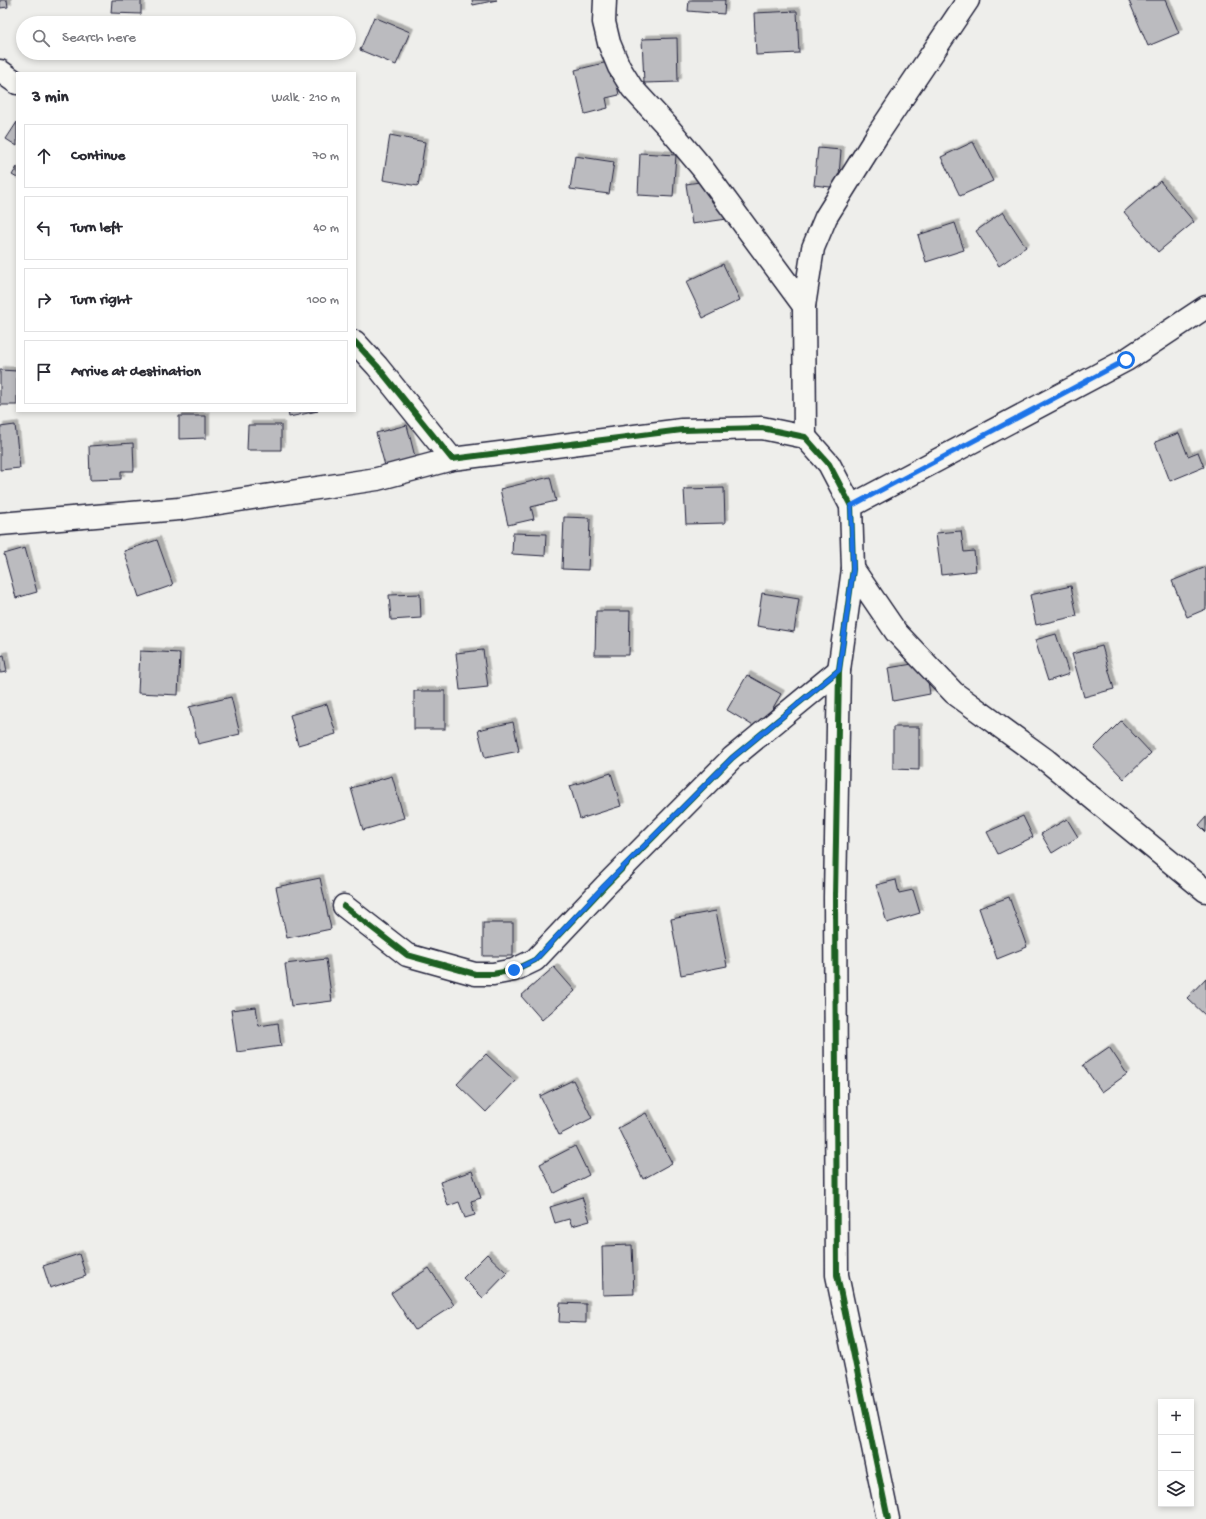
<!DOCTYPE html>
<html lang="en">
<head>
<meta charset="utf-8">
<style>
	:root { --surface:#fff; --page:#f2f2f3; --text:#2b2b33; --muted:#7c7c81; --line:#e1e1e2 }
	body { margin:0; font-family:"Gochi Hand",sans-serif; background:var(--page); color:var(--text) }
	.controls { position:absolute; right:12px; bottom:12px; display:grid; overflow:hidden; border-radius:0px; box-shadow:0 2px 6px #0003 }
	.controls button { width:36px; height:36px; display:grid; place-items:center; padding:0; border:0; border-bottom:1px solid var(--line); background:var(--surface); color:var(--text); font:20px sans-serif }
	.stop { position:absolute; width:12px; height:12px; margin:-9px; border:3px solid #1a73e8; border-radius:50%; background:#fff }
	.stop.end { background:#1a73e8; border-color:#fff; box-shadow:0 1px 4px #0008 }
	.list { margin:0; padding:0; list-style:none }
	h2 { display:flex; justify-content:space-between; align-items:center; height:52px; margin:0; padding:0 16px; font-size:17px }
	h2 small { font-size:13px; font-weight:400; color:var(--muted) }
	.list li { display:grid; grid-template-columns:26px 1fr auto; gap:12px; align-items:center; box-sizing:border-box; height:64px; margin:0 8px 8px; padding:0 8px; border:1px solid var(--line); border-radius:0px }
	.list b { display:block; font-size:15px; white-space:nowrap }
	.list em { font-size:13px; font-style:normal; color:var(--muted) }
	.icon { flex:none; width:22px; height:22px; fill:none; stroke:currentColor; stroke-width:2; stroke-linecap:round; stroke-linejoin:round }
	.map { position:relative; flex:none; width:1206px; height:1519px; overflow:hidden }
	.search { position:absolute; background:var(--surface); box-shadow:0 2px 6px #0003; left:16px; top:16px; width:340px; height:44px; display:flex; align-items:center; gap:10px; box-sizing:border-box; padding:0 14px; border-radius:22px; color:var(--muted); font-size:15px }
	.panel { position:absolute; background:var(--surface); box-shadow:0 2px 6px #0003; left:16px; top:72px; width:340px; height:340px; border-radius:0px }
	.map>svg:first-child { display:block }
	.building { fill:#bbbbbf; stroke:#22223b; filter:url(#shadow) }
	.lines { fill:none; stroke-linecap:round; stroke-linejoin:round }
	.minor-casing { stroke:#22223b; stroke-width:25 }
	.minor { stroke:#f6f6f2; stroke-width:22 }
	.cycleway-casing { stroke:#f6f6f2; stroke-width:8 }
	.cycleway { stroke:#1b5e20; stroke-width:6 }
	.route { stroke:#1a73e8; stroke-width:5 }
</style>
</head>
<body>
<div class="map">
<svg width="1206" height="1519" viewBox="0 0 1206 1519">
	<defs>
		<filter id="shadow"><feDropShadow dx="3.5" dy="-3.5" stdDeviation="0" flood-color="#0004"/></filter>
	</defs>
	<rect width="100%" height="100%" fill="#eeeeeb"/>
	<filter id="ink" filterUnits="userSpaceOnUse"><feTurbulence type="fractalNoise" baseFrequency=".025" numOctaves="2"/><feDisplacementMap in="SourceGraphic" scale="8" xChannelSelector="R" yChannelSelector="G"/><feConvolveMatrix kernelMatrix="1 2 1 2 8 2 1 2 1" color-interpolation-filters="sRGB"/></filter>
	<g filter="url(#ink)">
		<g class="building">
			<path d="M0,0H7L8,7L0,8Z"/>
			<path d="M112,0H141V14L111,13Z"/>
			<path d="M472,0H497L473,5Z"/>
			<path d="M689,0H725L724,14L688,11Z"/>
			<path d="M1131,0H1165L1179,33L1148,46L1129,1Z"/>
			<path d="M797,11L799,53L756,55L754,13Z"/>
			<path d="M374,17L410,32L396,65L360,50Z"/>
			<path d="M677,38L678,82L644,83L642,39Z"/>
			<path d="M612,61L619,95L606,98L608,108L585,114L575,70Z"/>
			<path d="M17,122V146L6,139Z"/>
			<path d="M390,135L425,142L418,186L383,180Z"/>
			<path d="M973,142L993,181L960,196L941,157Z"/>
			<path d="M818,148L841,150L838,188L814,185Z"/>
			<path d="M640,153L676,155L673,197L638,195Z"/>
			<path d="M575,156L614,162L609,194L570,189Z"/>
			<path d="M17,167V178L12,175Z"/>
			<path d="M720,179L727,219L692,224L686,184Z"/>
			<path d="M1160,181L1194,222L1158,252L1124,212Z"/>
			<path d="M1003,212L1026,247L999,266L976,231Z"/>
			<path d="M955,223L964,250L926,262L918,235Z"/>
			<path d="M723,264L740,300L703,318L686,282Z"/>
			<path d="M0,370L17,371V405H0Z"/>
			<path d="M288,411H318L289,417Z"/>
			<path d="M179,416H206V438L179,439Z"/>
			<path d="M15,425L20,468L0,470V427Z"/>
			<path d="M248,425H281V450H247Z"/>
			<path d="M407,425L417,465L387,473L376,433Z"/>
			<path d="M1179,433L1188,456L1198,452L1204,467L1170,481L1155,442Z"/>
			<path d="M133,443L134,471H121V479L90,480L89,446Z"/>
			<path d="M550,477L556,501L531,507L534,519L508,525L500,489Z"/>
			<path d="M724,488L725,523L686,524L684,489Z"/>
			<path d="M564,517L590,518L588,570L562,569Z"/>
			<path d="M961,531L964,552L974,551L976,571L941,575L936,533Z"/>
			<path d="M513,533L546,534L545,556L512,554Z"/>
			<path d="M157,540L173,585L139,597L124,551Z"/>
			<path d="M25,548L37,592L16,598L4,554Z"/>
			<path d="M1206,567V609L1187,617L1172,581Z"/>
			<path d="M1071,586L1077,616L1036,625L1030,595Z"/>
			<path d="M762,593L799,599L794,632L757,626Z"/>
			<path d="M420,594L421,618L391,620L389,595Z"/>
			<path d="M596,611H630L629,655H595Z"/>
			<path d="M1056,634L1069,674L1048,681L1035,640Z"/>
			<path d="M1102,646L1114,689L1084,697L1072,654Z"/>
			<path d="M483,650L488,687L460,690L456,653Z"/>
			<path d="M140,651L180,653L178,695L138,693Z"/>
			<path d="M4,655L7,672L0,673V656Z"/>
			<path d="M925,662L930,694L893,701L888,668Z"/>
			<path d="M747,675L781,694L760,730L727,710Z"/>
			<rect x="414" y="691" width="31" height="38"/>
			<path d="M231,697L240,734L198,744L189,707Z"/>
			<path d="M327,704L336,734L298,745L290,715Z"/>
			<path d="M1121,721L1151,753L1124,779L1094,748Z"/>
			<path d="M513,722L519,751L485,758L478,730Z"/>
			<path d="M893,727H919V770L893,769Z"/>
			<path d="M611,773L621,806L580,819L570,786Z"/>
			<path d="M392,776L404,818L363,830L351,788Z"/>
			<path d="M1023,816L1033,837L998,854L987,832Z"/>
			<path d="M1206,817V832L1199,825Z"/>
			<path d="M1067,819L1078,837L1052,853L1041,834Z"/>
			<path d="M320,878L331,929L287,938L276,887Z"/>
			<path d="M896,880L899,893L913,890L920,913L887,923L876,885Z"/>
			<path d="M1009,897L1027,947L997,959L979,908Z"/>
			<path d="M716,911L727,966L681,975L671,919Z"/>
			<rect x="483" y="923" width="30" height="33"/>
			<path d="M326,959L332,1001L291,1006L285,964Z"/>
			<path d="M554,967L575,991L542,1020L521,996Z"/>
			<path d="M1206,978V1016L1187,998Z"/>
			<path d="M256,1007L259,1026L278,1023L281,1046L237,1052L231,1010Z"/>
			<path d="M1109,1047L1127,1074L1102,1092L1083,1065Z"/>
			<path d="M486,1054L515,1081L486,1112L457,1084Z"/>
			<path d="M573,1080L592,1118L559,1135L540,1096Z"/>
			<path d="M646,1113L672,1163L643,1179L618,1128Z"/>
			<path d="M575,1146L589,1175L554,1193L540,1164Z"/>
			<path d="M472,1171L481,1198L471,1201L475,1215L465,1218L459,1202L448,1206L440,1182Z"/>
			<path d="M582,1197L590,1221L572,1226L569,1219L555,1223L550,1207Z"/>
			<path d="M632,1245L634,1294L603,1295L602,1246Z"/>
			<path d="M79,1254L86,1276L50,1288L43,1266Z"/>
			<path d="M487,1254L507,1273L483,1298L463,1278Z"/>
			<path d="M429,1268L454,1305L415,1330L391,1293Z"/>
			<path d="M560,1303L586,1304V1323L559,1322Z"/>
		</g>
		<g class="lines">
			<g class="minor-casing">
				<g id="minor">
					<path d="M605,0L604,22L609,43L619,67L632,88L667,126L703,169L804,306"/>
					<path d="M0,71L17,83"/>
					<path d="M355,342L377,366L452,459L682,430L762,428L805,437L829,464L851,506L853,569L839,670L835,897L837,1275L888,1519"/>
					<path d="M805,437L804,306L813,248L826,217L878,134L968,0"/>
					<path d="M851,506L1126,360L1206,307"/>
					<path d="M0,524L179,509L377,479L452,459"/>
					<path d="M853,569L896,632L954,693L1046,760L1206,891"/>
					<path d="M344,906L407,955L475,974H493L514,970L535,960L605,886L732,758L839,670"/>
				</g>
			</g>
			<use href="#minor" class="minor"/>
			<g class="cycleway-casing">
				<g id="cycleway">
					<path d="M355,342L377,366L452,459L682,430L762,428L805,437L829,464L851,506L853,569L839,670L835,897L837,1275L888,1519"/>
					<path d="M344,906L407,955L475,974H493L514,970L535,960L605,886L732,758L839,670"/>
				</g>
			</g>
			<use href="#cycleway" class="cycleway"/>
		</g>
	</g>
	<g class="lines" filter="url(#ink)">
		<path class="route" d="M514,970L535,960L604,886L732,758L839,670L853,570L851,506L1126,360"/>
	</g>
</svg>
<div class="controls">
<button>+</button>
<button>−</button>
<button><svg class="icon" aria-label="layers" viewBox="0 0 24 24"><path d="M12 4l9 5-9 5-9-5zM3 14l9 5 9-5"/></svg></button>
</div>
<div class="stop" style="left:1126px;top:360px"></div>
<div class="stop end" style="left:514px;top:970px"></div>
<div class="search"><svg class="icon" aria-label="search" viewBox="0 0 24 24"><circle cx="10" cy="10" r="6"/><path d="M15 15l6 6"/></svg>Search here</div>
<section class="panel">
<h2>3 min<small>Walk · 210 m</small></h2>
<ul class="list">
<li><svg class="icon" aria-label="ahead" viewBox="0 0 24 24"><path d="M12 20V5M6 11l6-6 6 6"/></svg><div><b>Continue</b></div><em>70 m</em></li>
<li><svg class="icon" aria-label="left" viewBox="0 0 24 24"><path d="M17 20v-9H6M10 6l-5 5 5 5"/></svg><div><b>Turn left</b></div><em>40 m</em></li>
<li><svg class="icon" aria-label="right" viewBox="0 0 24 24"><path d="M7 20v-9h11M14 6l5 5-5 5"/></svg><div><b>Turn right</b></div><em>100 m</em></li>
<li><svg class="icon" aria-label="arrive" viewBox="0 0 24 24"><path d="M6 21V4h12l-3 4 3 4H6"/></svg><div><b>Arrive at destination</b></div></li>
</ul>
</section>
</div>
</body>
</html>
